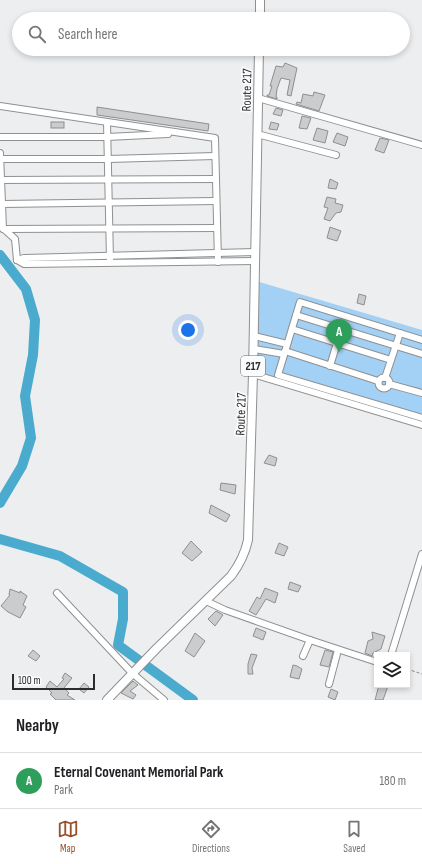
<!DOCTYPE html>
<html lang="en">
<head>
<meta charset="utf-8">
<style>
	:root { --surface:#fff; --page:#f2f2f2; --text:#202124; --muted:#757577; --line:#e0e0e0; --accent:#98512a }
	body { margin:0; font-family:"Sofia Sans Condensed",sans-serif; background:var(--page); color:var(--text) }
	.controls { position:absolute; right:12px; bottom:12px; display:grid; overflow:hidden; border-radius:0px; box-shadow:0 2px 6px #0003 }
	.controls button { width:36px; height:36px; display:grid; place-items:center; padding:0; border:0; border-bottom:1px solid var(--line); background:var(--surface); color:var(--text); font:20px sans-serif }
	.scale { position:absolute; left:12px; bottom:10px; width:83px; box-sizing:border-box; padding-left:4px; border:2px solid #2c2c2c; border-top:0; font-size:11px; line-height:14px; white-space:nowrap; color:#2c2c2c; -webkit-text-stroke:3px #fafbfc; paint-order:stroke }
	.you { position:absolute; left:188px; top:330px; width:14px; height:14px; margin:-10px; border:3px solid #fff; border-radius:50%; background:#1a73e8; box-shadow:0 0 0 6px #1a73e833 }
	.badge { display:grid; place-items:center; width:26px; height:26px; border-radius:50%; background:var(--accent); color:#fff; font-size:13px; font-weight:700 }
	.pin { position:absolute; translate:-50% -33px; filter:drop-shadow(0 1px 2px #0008) }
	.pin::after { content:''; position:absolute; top:21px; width:14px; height:12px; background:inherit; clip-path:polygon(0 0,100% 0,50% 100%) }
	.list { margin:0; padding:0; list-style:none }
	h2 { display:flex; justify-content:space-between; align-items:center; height:52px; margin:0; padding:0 16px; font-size:17px }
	h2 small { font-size:13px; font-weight:400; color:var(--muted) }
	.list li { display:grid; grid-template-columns:26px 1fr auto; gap:12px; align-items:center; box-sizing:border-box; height:56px; padding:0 16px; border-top:1px solid var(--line) }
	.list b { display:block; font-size:15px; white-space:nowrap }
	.list p { margin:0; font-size:13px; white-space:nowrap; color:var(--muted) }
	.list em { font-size:13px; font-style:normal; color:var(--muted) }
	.icon { flex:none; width:22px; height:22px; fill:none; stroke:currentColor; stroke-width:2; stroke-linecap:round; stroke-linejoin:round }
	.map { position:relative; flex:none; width:422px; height:700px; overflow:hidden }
	.search { position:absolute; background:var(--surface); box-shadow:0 2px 6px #0003; left:12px; right:12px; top:12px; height:44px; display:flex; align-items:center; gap:10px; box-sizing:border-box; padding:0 14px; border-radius:22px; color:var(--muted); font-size:15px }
	.sheet { height:108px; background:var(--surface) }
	nav { display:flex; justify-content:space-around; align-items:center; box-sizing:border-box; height:56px; border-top:1px solid var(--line); background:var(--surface); font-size:11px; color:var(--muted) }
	nav a { display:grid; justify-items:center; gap:2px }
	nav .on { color:var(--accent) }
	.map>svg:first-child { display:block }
	.green { fill:#a3d0f5 }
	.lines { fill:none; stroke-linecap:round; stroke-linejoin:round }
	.river { stroke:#4aabce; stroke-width:10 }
	.building { fill:#cbcccd; stroke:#8e8f90 }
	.minor-casing { stroke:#8f9091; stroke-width:8 }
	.major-casing { stroke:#8f9091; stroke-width:10 }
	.path { stroke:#8c8c8d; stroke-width:1; stroke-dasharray:3 2; stroke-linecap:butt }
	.minor { stroke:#fff; stroke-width:6 }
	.major { stroke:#fff; stroke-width:8 }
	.labels { text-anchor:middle; stroke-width:3.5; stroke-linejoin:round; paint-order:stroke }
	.shield { fill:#fafbfc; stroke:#6a6a6a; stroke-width:1 }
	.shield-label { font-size:12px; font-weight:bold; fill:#2c2c2c }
	.street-label { font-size:13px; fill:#2c2c2c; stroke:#fafbfc }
</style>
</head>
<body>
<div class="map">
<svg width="422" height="700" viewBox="0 0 422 700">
	<rect width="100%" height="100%" fill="#edeeef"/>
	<path class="green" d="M256,281L422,330V421L255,373Z"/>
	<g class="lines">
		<g class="river">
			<path d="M0,255L26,289L35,320L33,355L25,396L31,438L22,466L0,503"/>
			<path d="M0,539L60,556L123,592V619L118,645L193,700"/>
		</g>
	</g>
	<g class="building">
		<path d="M285,63L297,68L291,96L287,95L290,80L281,78L277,89L276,97H277V99L267,96V95H269L272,86H270L276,66L283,67Z"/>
		<path d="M314,92L325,95L319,111L296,104L297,102L301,103L303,94L313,96Z"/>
		<path d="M97,107L209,124L208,131L97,115Z"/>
		<path d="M276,108L283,110L281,116L273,114Z"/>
		<path d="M302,116L311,118L307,129L299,128Z"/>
		<rect x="51" y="122" width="13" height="6"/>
		<path d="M271,122L279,124L277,130L269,129Z"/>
		<path d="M317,128L328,131L325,143L313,140Z"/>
		<path d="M337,133L348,137L345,146L333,142Z"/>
		<path d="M380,138L389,140L384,153L375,150Z"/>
		<path d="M330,179L338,183L336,189L328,188Z"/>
		<path d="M327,197L336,199L335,203L343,205L341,212L336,213L330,221L324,219L328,208L324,207Z"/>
		<path d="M330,227L341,231L337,241L327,238Z"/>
		<path d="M359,294L366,296L364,305L357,303Z"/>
		<path d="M269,455L277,458L275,466L264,463Z"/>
		<path d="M221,483L236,485L235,494L220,490Z"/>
		<path d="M211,505L230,515L226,522L209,513Z"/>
		<path d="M191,541L202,552L192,561L182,553Z"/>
		<path d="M279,543L288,547L284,556L275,553Z"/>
		<path d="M290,582L301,586L298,592L288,589Z"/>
		<path d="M265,588L278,593L275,603L266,599L256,615L249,611L257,597L260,599Z"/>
		<path d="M10,589L20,593V591L27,596L23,605L26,607L20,618L8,612L1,606L10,595H9Z"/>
		<path d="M216,611L223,615L215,626L208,619Z"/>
		<path d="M256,628L266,632L263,640L253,636Z"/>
		<path d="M372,632L385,636L381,649L373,653L372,656L365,653L368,641L373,639Z"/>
		<path d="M195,633L205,641L194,657L185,651Z"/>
		<path d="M33,650L40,656L36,661L28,656Z"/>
		<path d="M325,650L333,652L329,667L320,665Z"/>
		<path d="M251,654L257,655L252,668L253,674H248V664Z"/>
		<path d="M293,665L297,666L302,669L299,679L290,677Z"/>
		<path d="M65,673L72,678L64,688L69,693L67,695L75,700H56L50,694L52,693L46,687L50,681L57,687L64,679L62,678Z"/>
		<path d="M133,681L138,685L130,691L136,695L133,699L121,693Z"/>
		<path d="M84,683L89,687L84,693L79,689Z"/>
		<path d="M379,685L388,686L383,700H375Z"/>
		<path d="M331,689L338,692L335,700L328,697Z"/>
	</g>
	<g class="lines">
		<g class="minor-casing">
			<g id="minor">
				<path d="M258,98L422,145"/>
				<path d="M0,106L215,138L218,262"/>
				<path d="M107,122L110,260"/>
				<path d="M257,134L336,155"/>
				<path d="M0,137H107L168,134"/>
				<path d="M0,153L3,229L217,228"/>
				<path d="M0,159H108L215,156"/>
				<path d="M1,180L216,179"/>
				<path d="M2,204L216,201"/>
				<path d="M4,229L15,239L17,260"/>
				<path d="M17,260L24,264L255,261"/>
				<path d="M17,260L24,258L255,252"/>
				<path d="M296,315L422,354"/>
				<path d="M292,329L391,360"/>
				<path d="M254,336L287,344"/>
				<path d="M422,340L300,302L278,375L422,418"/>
				<path d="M254,349L284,354"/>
				<path d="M285,351L378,381"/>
				<path d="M330,366L337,343"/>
				<path d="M253,374L422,425"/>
				<circle cx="384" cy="383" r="5.5"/>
				<path d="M385,378L400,333"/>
				<path d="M389,384L422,393"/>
				<path d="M57,593L132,673L164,700"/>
				<path d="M206,601L225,610L310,640L377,662"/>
				<path d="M391,655L422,554"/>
				<path d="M303,656L310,640"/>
				<path d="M329,684L338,650"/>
			</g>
		</g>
		<g class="major-casing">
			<g id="major">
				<path d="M260,19V0"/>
				<path d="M107,700L157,648L231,576C240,564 245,554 248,540L253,374L259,49"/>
			</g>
		</g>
		<path class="path" d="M407,669L422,674"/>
		<use href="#minor" class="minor"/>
		<use href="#major" class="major"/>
	</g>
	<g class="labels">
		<rect class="shield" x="241" y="356" width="24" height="20" rx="3"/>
		<g class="shield-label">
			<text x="253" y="370">217</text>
		</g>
		<g class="street-label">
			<text transform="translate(246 90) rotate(-89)" y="5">Route 217</text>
			<text transform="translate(240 414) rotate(-88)" y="5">Route 217</text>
		</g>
	</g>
</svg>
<div class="controls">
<button><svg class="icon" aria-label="layers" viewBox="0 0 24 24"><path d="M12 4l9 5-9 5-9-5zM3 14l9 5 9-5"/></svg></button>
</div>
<div class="scale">100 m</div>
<div class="you"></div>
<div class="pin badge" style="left:339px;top:352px;background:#2e9e5b">A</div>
<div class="search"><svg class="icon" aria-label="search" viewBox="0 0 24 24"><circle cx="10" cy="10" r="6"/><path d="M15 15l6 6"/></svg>Search here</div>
</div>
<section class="sheet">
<h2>Nearby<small></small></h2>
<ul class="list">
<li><span class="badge" style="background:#2e9e5b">A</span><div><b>Eternal Covenant Memorial Park</b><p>Park</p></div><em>180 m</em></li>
</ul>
</section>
<nav>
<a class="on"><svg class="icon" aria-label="map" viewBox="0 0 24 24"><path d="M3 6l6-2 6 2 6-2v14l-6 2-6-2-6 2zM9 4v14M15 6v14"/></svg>Map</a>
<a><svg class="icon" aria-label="directions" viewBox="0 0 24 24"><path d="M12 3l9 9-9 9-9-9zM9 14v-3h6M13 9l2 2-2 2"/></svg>Directions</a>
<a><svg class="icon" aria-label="saved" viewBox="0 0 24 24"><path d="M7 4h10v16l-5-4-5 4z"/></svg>Saved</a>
</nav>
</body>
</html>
